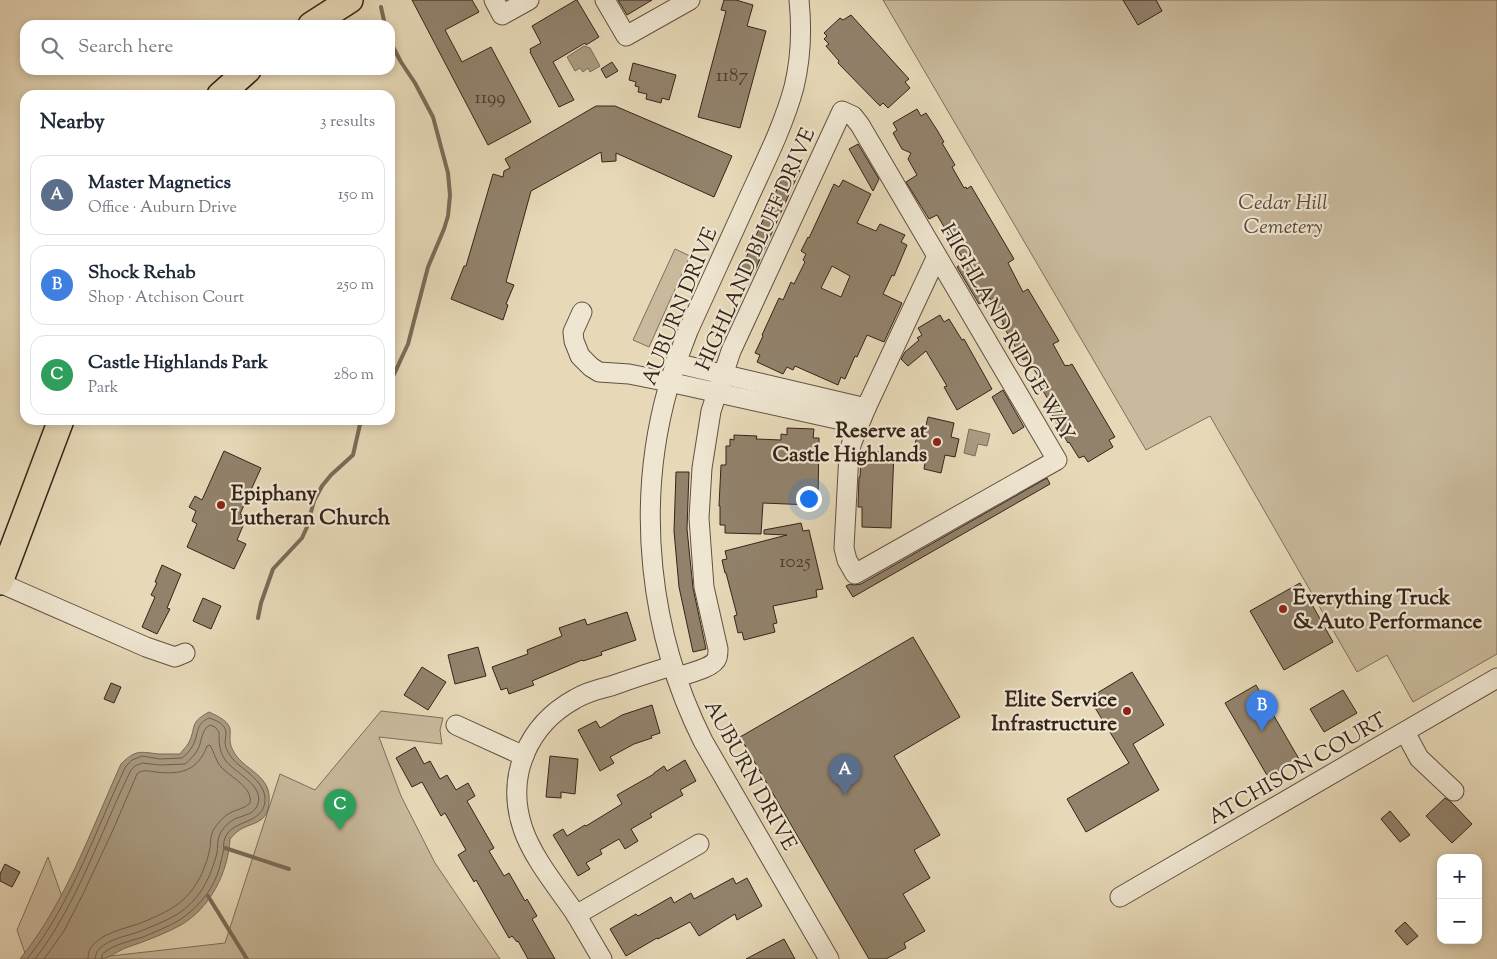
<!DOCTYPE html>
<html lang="en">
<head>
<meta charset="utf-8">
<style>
	:root { --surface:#fff; --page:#f2f2f3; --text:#1f2937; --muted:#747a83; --line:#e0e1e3; --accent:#8f2418 }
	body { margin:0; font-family:"Sorts Mill Goudy",serif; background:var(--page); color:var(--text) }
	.controls { position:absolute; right:15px; bottom:15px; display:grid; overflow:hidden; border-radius:10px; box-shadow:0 2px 8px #0003 }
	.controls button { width:45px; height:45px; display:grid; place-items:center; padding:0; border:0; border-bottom:1px solid var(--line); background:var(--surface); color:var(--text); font:25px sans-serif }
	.you { position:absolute; left:808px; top:498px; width:18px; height:18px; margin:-12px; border:4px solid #fff; border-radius:50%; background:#1a73e8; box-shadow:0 0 0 8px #1a73e833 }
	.badge { display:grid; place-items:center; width:32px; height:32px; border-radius:50%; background:var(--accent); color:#fff; font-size:16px; font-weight:700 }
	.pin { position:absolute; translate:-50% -41px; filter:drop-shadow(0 1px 2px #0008) }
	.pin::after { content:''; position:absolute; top:26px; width:18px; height:15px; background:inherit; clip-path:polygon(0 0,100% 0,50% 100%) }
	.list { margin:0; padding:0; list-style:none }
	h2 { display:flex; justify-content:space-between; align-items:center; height:65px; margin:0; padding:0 20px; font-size:21px }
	h2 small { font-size:16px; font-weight:400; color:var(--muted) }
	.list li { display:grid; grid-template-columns:32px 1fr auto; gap:15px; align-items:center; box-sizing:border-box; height:80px; margin:0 10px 10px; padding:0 10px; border:1px solid var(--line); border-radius:15px }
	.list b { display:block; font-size:19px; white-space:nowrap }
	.list p { margin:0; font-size:16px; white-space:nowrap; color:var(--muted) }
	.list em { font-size:16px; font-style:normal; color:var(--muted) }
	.icon { flex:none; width:28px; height:28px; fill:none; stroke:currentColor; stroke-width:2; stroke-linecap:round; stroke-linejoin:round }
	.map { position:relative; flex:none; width:1497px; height:959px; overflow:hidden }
	.search { position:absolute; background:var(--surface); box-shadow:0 2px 8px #0003; left:20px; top:20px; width:375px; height:55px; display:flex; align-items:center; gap:12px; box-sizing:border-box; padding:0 18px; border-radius:15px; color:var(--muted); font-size:19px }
	.panel { position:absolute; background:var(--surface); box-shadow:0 2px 8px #0003; left:20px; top:90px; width:375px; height:335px; border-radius:15px }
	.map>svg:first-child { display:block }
	.green { fill:#c9ba9d; stroke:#7f6e5c }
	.water { fill:#aa9b82; stroke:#7b6b58 }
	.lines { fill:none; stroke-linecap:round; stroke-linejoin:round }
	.shore { stroke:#705f4e; stroke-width:1 }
	.stream { stroke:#7b6b58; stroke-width:4 }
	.building { fill:#92826c; stroke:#35231a; fill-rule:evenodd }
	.minor-casing { stroke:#625042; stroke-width:21 }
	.major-casing { stroke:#35231a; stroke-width:28 }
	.minor { stroke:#efe6d1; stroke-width:19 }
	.major { stroke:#e7d9b8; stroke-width:25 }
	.poi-dot { fill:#8f2418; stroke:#efe6d1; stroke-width:2 }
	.labels { text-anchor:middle; stroke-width:4.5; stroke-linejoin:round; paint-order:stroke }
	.number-label { font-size:19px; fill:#4c3b2e }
	.park-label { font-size:21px; font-style:italic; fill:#5a493b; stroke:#efe6d1 }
	.street-label { font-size:21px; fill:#35231a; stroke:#efe6d1 }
	.poi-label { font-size:21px; font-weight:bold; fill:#35231a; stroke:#efe6d1; text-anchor:end }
</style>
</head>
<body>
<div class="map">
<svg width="1497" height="959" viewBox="0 0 1497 959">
	<rect width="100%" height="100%" fill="#e7d9b8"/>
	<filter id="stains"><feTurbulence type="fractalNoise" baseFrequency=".004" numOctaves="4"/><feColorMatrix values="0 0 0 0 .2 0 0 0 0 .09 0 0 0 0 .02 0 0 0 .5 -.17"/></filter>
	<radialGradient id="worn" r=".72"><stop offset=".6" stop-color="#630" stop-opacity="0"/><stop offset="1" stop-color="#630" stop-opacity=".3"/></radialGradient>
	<g class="green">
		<path d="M883,0H1497V654L1413,702L1387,655L1357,672L1210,416L1146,450Z"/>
		<path d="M675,249L690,256L649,347L633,340Z"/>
		<path d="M381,711L443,718L440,730L442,744L379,737L401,796L435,863L500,959H84L225,943L280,774L315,790Z"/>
		<path d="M48,857L84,959H27L17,930Z"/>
	</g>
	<g class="water">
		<path d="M584,46L590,48L600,66L590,72L588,68L583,72L580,68L575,71L567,57Z"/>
		<path d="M969,429L990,434L987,446L978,444L975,456L964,453Z"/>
		<path d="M209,712C245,728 221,733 235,754C245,770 272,776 269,802C269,808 267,814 262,819C256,824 248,825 241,829C237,831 233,836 230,839C228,873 210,908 181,925C164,934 146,941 128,947C119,950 110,958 100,959C74,959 47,959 20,959C66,902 91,830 121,764C136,749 140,752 159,754C166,754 173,754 180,754C182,751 186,747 188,744C197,728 188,723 209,712Z"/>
	</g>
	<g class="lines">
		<g class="shore">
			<path d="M27,959C72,903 95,831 126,766L132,760L142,756L160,759L182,758C186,755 191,750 193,745C199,734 195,724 209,718C216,720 225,724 226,732C226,736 225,740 225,743C226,752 233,760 239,765C250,774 266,785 265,801C263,825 232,819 225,838C223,842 224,848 223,853C221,860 220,868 217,875C211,893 194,911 178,921C167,927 155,932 143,937C131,941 115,944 105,952C101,955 102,955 102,959"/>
			<path d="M35,959C78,903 100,833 131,770L135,766L142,763L160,765L185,764C190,760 196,754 199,747C202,739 202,729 210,725L215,727L219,732C219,742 219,752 226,761C235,773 264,785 258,804C254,816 241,815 233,820C228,823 222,829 220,834C217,840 218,847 217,853C210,879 200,900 176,915C166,921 153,926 141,931C128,936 110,938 99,949C96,952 96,955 95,959"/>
			<path d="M44,959L64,931L83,894L113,830L137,774C143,769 148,771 156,772C180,775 198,771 207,746L210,745C214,752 216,761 221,767C230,777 253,787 250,803C244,809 237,809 230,813C224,816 217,824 214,829C210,835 211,842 210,848C205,872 194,895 172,908C162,914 149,920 138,924C123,929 103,933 93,945C89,949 88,954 88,959"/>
		</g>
		<g class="stream">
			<path d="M381,7L385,25"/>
			<path d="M390,41L401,62L415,83L433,117L448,173L450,195L448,216L444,229L428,267L408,344L390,383"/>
			<path d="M258,618L261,603L273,569L302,538L307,527L314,501L322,486L331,475L353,455L361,420"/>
			<path d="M225,848L289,869"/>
			<path d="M208,896L247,959"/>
		</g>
	</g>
	<g class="building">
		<path d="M412,0H472L479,12L445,30L462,62L491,47L531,122L488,145Z"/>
		<path d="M576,0H577L599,37L586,45L585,43L553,62L574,100L559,107L530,52H531L530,49L541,43L532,26Z"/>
		<path d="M618,0H652L627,15Z"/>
		<path d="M724,0H736L753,5L747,26L766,31L740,128L698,117L726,11L721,10Z"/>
		<path d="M1123,0H1156L1162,11L1138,25Z"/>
		<path d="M851,15L909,79L905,82L910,88L888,108L883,103L880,106L838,63L839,61L826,46L829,44L824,39L827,36L824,33L840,18L843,20Z"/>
		<path d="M612,62L618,71L606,78L601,69Z"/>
		<path d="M633,63L676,75L669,100L662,98L661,103L646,99L647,94L638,92L639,87L635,86L636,82L629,80Z"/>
		<path d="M596,106H615L732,156L714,197L616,153V161L602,162L601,152L531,191L506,282L514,285L506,304L508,305L503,320L451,299L464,266H466L493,174L503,177L504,171L510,168L505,159Z"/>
		<path d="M917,109L921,116L926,113L937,130L944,142L942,143L955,165L952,167L964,188L966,187L967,189L971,186L1014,259L1008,263L1023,292L1028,289L1059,341L1053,344L1065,366L1067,365L1068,366L1072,364L1115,437L1109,440L1113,447L1088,462L1084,456L1079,458L1069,442L1068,443L1048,408L1052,406L1042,389L1045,387L1027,358L1023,360L1002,324H1004L990,298L979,304L957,267L965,262L937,215L929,219L906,182L917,175L908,159L911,153L902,149L893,133L897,130L893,123Z"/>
		<path d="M858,144L879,179L873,191L849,149Z"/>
		<path d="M788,165L800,170L752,277L740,271Z"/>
		<path d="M843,180L871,194L857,223L876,231L880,224L905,235L901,242L907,245L894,276L892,275L883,294L902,303L884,342L867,335L857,357L855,356L845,379L841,377L838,385L795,366L793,370L787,367L783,374L757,362L760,355L755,353L763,336L762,335L779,298L783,300L791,282L794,284L805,262L803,260L806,254L801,251L808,237L809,238L834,184L839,187ZM832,266L850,276L841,297L821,288Z"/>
		<path d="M940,315L944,322L949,319L962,340L964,339L992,389L957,410L944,387L947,386L926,351L908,366L901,359L905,352L919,340L917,338L922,335L918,328Z"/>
		<path d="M1003,390L1024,427L1013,434L992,397Z"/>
		<path d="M928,417L954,423L951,437L959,439L955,457L945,455L941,473L924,469L925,463L911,460L918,432L924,433Z"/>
		<path d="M787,428L814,429L813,438H819L818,498H811V505L763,503L761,534L725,533V525H720V506H719L721,465H726V446H730V439L734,440V435L757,436L756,439L781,440V434L787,435Z"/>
		<path d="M224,451L261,468L240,514L242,515L241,518L245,521L237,540L246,544L234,569L187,547L197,524L192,521L196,511L189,507L195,496L202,500Z"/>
		<path d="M867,451L894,452L891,528L862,527V507H858L859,477H860L861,457L867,458Z"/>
		<path d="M676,472H689L687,529L693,588L706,649L693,652L679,587L674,531Z"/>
		<path d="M1047,478L1050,484L853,597L846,586L850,584L854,585L861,584Z"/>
		<path d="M801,523L803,531L809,530L823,589L816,590L817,597L773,606L777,623L773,624L775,632L744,640L742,632L738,633L734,616L737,615L726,573H725L722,560L727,559L725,551L787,535L764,534V530Z"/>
		<path d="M162,565L181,574L167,608L170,609L157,634L142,627L155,597L151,595L157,583L155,582Z"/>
		<path d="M1300,583L1333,642L1284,670L1250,611Z"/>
		<path d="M203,598L221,606L211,629L193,621Z"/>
		<path d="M627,612L636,640L601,652L602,655L583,661L582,660L532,681L534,685L509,694L507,688L501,690L492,667L528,654L527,650L562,636L559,628L585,619L587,625Z"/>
		<path d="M913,637L960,717L894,756L940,835L914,850L930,878L903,894L925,931L904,943L906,948L886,959H869L740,737Z"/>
		<path d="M478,647L486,676L455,684L448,655Z"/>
		<path d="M422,667L446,682L428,710L404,695Z"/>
		<path d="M1132,672L1164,725L1133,744L1159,790L1086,832L1067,799L1129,763L1089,698Z"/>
		<path d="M111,683L121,687L114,703L104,699Z"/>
		<path d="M1256,685L1299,759L1268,777L1225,703Z"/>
		<path d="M1343,690L1357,713L1324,732L1310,709Z"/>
		<path d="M652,705L660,733L651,736L652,738L634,744L610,757L614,763L600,771L578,730L596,721L600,728L622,715Z"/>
		<path d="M415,747L424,764L430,761L440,779L447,775L456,790L468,783L475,796L467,801L494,848L489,851L504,876L509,873L525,901L527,899L537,916L532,919L555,959H528L518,941L517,942L512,936L509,938L476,880L474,882L458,855L466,850L445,813L441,816L422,782L412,787L396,758Z"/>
		<path d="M550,756L578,759L575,794L561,792V798L546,797Z"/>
		<path d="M685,760L696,781L680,790L683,795L650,814L652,817L631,829L638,841L625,849L619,839L600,850L602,854L586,863L590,869L578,876L553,835L563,829L567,836L585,825L586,826L622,804L617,795L654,774V773L664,766L667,771Z"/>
		<path d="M1445,798L1451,802L1472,824L1452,843L1426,816Z"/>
		<path d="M1390,811L1410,835L1400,842L1381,819Z"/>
		<path d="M5,864L20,872L12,887L0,881V874Z"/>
		<path d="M733,878L736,884L747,878L762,906L737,920L735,914L699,936L690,922L658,939L657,938L626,956L610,929L636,914L638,916L671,897L674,903L691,893L694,899Z"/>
		<path d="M1405,922L1418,936L1407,945L1395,931Z"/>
		<path d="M784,939L795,959H746Z"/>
	</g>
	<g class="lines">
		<g class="minor-casing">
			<g id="minor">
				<path d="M494,0L502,15L529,0"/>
				<path d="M605,0L626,36L690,0"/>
				<path d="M799,0C802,29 801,58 794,87C783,128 762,168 745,206C726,248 707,289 688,331C681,350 673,369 668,388C635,505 649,633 703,741L829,959"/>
				<path d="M582,312L573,332L574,341L580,356L591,367L599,372L629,374L669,382L859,424"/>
				<path d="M675,363L866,408"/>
				<path d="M0,583L146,647L175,657L185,653"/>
				<path d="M677,677C686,674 714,668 717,658C718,657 718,650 718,649L704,587L699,518L702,468L711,411L731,351L842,111L853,116L860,125L1057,460L855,574L847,560L844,548L849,453L852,442L866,408L937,256"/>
				<path d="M456,725L524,756"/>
				<path d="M1405,732L1419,758L1454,791"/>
				<path d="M1120,897L1497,678"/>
				<path d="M576,915L699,844"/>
				<path d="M602,959C593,944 584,928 575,913C557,887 533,858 523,829C505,776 528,725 575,699C586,692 599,689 611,686C631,679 652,672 672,666"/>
			</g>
		</g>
		<g class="major-casing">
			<g id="major">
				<path d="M311,25L350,0"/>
				<path d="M220,95L248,70"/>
				<path d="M0,582L61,420"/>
			</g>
		</g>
		<use href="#minor" class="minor"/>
		<use href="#major" class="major"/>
	</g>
	<g class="poi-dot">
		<circle cx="937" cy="442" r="5"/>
		<circle cx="221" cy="505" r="5"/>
		<circle cx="1283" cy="609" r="5"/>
		<circle cx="1127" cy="711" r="5"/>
	</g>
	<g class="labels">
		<g class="number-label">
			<text x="732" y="81">1187</text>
			<text x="490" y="103">1199</text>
			<text x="795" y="567">1025</text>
		</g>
		<g class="park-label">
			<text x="1283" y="209">Cedar Hill<tspan x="1283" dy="24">Cemetery</tspan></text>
		</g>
		<g class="street-label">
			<text transform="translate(755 249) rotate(-66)" y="7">HIGHLAND BLUFF DRIVE</text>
			<text transform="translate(679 306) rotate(-68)" y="7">AUBURN DRIVE</text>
			<text transform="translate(1008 332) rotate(60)" y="7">HIGHLAND RIDGE WAY</text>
			<text transform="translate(1297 768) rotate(-30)" y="7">ATCHISON COURT</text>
			<text transform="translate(751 775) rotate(61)" y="7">AUBURN DRIVE</text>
		</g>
		<g class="poi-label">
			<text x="927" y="437">Reserve at<tspan x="927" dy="24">Castle Highlands</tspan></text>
			<text x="231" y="500" text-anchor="start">Epiphany<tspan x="231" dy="24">Lutheran Church</tspan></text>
			<text x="1293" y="604" text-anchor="start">Everything Truck<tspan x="1293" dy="24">&amp; Auto Performance</tspan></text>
			<text x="1117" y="706">Elite Service<tspan x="1117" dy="24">Infrastructure</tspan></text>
		</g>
	</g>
	<rect width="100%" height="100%" filter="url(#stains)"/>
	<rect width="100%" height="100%" fill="url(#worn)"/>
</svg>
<div class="controls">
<button>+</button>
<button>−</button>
</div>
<div class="you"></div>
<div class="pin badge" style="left:845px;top:795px;background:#5c6f8a">A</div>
<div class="pin badge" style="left:1262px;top:731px;background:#3f7fe0">B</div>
<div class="pin badge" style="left:340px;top:830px;background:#2e9e5b">C</div>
<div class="search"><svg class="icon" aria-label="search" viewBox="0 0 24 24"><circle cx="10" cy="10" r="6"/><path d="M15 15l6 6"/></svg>Search here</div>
<section class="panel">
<h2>Nearby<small>3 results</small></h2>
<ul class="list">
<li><span class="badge" style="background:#5c6f8a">A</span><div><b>Master Magnetics</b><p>Office · Auburn Drive</p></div><em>150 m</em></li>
<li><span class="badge" style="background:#3f7fe0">B</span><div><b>Shock Rehab</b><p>Shop · Atchison Court</p></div><em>250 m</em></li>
<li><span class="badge" style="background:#2e9e5b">C</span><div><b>Castle Highlands Park</b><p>Park</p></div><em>280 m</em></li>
</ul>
</section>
</div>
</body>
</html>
